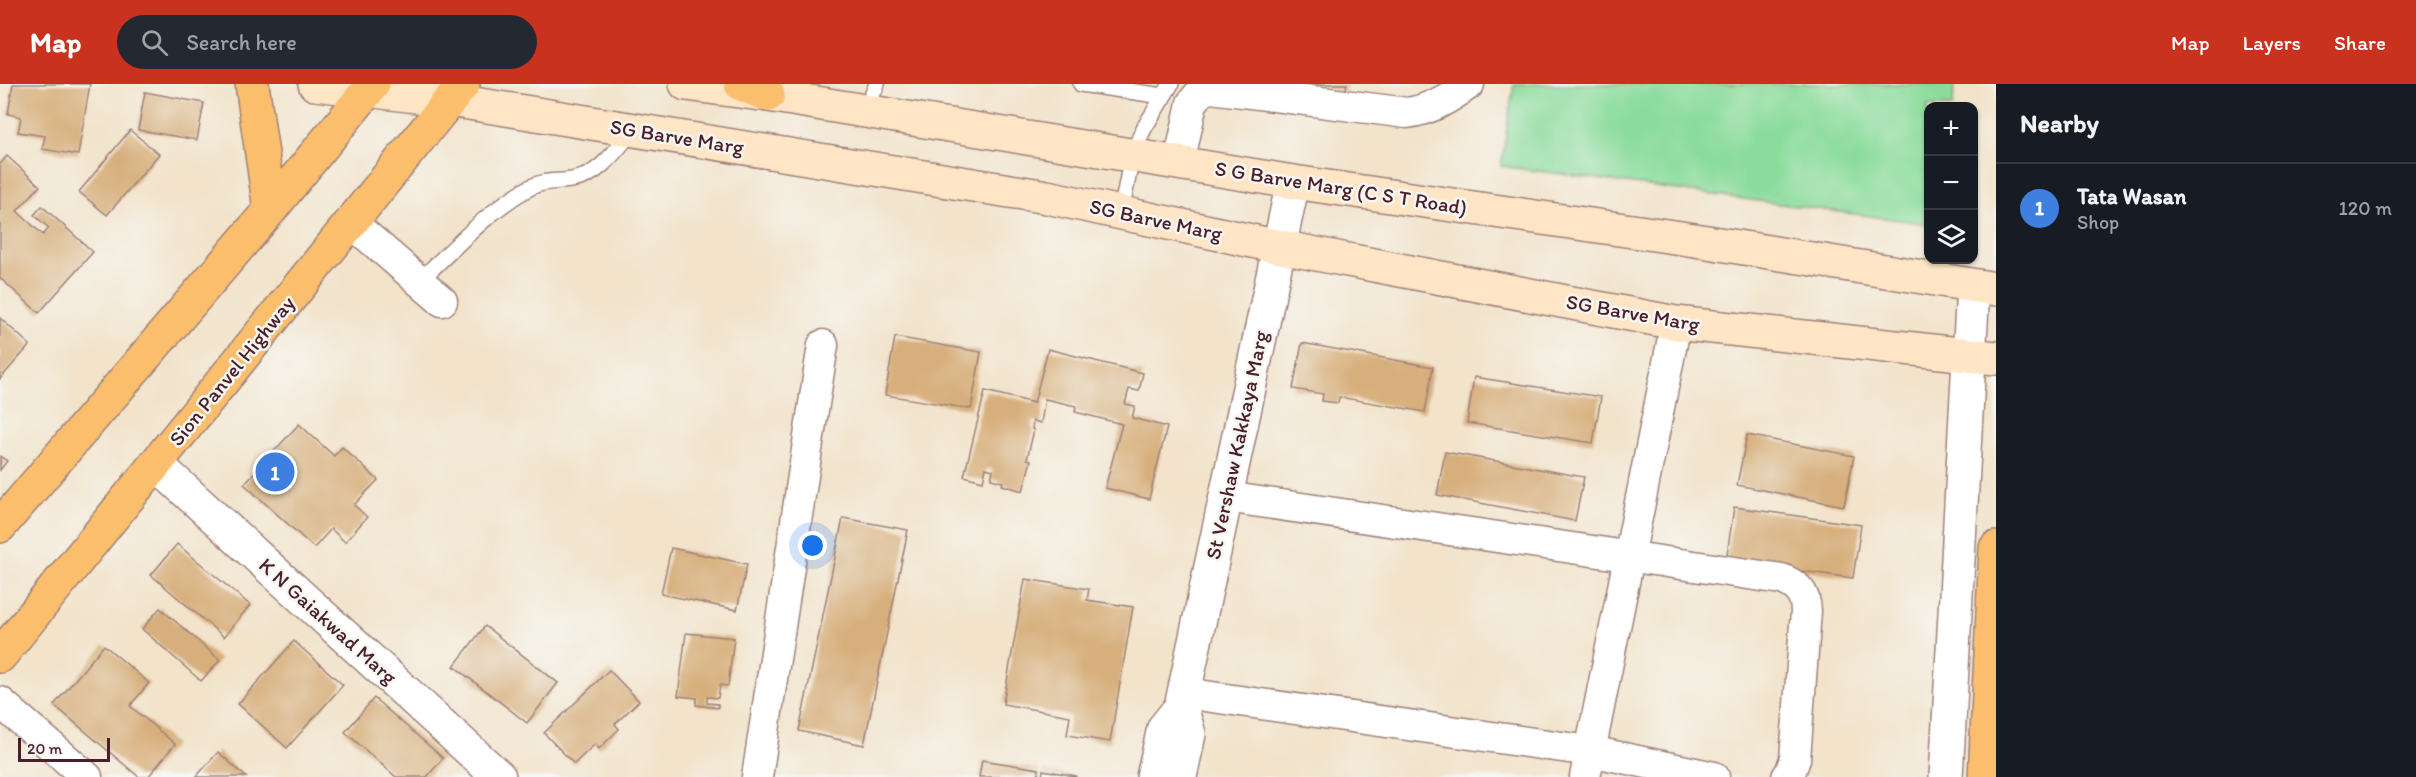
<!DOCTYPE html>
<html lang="en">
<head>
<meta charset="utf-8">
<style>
	:root { --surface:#171b24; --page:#242831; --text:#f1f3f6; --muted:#9ea1a6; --line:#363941; --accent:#c8321e }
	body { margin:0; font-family:Itim,sans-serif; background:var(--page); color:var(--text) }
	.controls { position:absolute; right:18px; top:18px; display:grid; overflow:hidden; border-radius:12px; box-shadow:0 2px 4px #0004 }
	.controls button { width:54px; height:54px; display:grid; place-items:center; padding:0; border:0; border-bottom:2px solid var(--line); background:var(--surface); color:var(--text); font:30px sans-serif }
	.scale { position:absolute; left:18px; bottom:15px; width:92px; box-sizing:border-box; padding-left:6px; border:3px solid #4a1f2b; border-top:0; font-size:16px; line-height:21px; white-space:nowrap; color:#4a1f2b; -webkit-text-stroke:4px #f6f6f2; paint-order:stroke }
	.you { position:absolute; left:813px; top:462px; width:21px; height:21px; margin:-15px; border:4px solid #fff; border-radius:50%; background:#1a73e8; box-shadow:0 0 0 9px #1a73e833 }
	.badge { display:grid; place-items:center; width:39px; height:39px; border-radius:50%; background:var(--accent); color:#fff; font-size:20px; font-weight:700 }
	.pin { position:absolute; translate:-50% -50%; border:3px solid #fff; box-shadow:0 2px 6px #0006 }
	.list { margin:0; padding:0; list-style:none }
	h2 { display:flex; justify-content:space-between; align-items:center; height:78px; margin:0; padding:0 24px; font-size:26px }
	h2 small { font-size:20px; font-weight:400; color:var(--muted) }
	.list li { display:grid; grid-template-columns:39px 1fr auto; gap:18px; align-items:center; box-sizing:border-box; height:90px; padding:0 24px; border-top:2px solid var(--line) }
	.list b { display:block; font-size:22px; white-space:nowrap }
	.list p { margin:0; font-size:20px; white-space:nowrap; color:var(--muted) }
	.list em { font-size:20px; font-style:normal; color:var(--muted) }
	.icon { flex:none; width:33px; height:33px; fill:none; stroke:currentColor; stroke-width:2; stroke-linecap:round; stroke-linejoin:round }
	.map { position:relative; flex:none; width:1996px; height:693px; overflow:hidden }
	header { display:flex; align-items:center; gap:36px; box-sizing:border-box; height:84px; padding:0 30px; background:var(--accent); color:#fff }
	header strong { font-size:28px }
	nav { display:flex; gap:33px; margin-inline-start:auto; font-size:21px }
	.search { width:420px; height:54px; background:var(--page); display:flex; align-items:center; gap:15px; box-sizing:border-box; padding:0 21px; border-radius:33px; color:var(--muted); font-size:22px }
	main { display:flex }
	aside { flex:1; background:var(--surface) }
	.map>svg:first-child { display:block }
	.green { fill:#8bdc9c; stroke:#6a7e64; stroke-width:1.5 }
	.building { fill:#d7af7c }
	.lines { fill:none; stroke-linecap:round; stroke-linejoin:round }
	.service-casing { stroke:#9e817a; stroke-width:18 }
	.minor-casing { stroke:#9e817a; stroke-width:33 }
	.tertiary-casing { stroke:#9e817a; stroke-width:36 }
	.secondary-casing { stroke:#9e817a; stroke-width:36 }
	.trunk-casing { stroke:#9e817a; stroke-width:36 }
	.service { stroke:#fff; stroke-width:15 }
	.minor { stroke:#fff; stroke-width:30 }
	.tertiary { stroke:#fff; stroke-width:33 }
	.secondary { stroke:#fde5c5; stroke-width:33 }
	.trunk { stroke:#fabe6d; stroke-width:33 }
	.labels { text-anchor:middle; stroke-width:5; stroke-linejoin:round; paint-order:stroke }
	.street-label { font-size:21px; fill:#4a1f2b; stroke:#f6f6f2 }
</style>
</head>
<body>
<header>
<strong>Map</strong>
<div class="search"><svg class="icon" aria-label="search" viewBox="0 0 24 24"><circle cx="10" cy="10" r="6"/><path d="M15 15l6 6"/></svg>Search here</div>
<nav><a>Map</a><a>Layers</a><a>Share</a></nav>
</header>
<main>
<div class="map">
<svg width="1996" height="693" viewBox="0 0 1996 693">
	<rect width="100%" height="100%" fill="#f6f6f2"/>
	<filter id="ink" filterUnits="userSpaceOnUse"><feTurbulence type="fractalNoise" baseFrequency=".0167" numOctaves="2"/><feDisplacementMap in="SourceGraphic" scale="12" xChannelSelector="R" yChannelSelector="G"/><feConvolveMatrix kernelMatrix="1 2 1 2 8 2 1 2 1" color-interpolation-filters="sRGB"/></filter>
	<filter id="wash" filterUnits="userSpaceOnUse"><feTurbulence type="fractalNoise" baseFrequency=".008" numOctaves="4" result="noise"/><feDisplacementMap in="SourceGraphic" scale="24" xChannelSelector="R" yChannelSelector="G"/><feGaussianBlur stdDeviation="1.35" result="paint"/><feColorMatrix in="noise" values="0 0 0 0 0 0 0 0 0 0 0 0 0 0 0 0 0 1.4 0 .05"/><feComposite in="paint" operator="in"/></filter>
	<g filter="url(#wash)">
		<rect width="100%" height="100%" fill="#f2e3ca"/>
		<path class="green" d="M1514,0H1954L1953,22H1928V140L1501,82Z"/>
		<g id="blocks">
			<g class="building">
				<path d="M13,0H90L78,71L42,65L45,52L18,48L21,33L8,30Z"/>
				<path d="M1290,0H1347L1345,10Z"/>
				<path d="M145,8L204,19L197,56L138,46Z"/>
				<path d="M130,46L159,70L107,131L79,108Z"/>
				<path d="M7,72L40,102L17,127L43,151L49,144L34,131L42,122L93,168L39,229L0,194V80Z"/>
				<path d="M0,234L30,261L0,295Z"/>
				<path d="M895,253L981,268L971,325L885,311Z"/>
				<path d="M1302,259L1433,283L1425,328L1339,313L1338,319L1322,317L1323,310L1293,305Z"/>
				<path d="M1048,265L1143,289L1139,307L1129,305L1125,320L1135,322L1132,334L1167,343L1149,415L1105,404L1122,340L1075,328L1076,322L1045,315L1041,339L1033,337L1032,345L1034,346L1027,375L1031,376L1023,407L1002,401L1003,398L991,395L993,386L986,384L983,397L964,392L985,307L1034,319Z"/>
				<path d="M1474,293L1601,313L1593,359L1467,339Z"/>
				<path d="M299,340L334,372L342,363L378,396L354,421L367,433L345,458L331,445L314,464L244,400Z"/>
				<path d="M1747,351L1854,372L1844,422L1737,401Z"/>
				<path d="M1445,368L1584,393L1575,437L1437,411Z"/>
				<path d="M0,372L7,377L0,386Z"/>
				<path d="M1734,423L1861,441L1853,494L1726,477Z"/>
				<path d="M843,434L908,446L864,661L799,647Z"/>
				<path d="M177,460L250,521L224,553L151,491Z"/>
				<path d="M671,464L747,480L737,526L661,510Z"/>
				<path d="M1025,495L1089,505L1087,516L1133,523L1110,658L1067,651L1070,632L1003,620Z"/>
				<path d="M160,524L220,576L201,597L142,545Z"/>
				<path d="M485,542L558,599L527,639L454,582Z"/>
				<path d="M686,549L734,554L728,602L720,601L718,614L707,613V619L718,620V624L696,621L697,614L678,612Z"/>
				<path d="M294,557L343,601L287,664L238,620Z"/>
				<path d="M104,561L149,599L130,622L175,660L148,693H139L54,621Z"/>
				<path d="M609,586L639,617L615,640L619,645L599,665L595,660L574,680L544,649Z"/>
				<path d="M374,614L443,674L427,693H396L345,648Z"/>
				<path d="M218,668L246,693H196Z"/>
				<path d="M982,676L1039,685L1038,693H979Z"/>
				<path d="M1043,686L1076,692V693H1042Z"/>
			</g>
		</g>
	</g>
	<g filter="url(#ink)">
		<use href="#blocks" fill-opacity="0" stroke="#9e817a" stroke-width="1.5"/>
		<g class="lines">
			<g class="service-casing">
				<g id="service">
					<path d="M1081,0L1163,12"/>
					<path d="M865,28L877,0"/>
					<path d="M1121,129L1132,72L1143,46L1171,0"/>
					<path d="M419,197C453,166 490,124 531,103C546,95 560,99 576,95C600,91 618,63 634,45"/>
				</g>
			</g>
			<g class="minor-casing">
				<g id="minor">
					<path d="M1203,3L1407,29C1430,26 1450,14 1469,0"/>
					<path d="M1179,79L1192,19L1207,0"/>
					<path d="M352,139L442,217"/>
					<path d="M1226,413L1782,495C1799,502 1805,509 1806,527L1795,675L1790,689L1787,693"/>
					<path d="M1184,609L1590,667L1714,693"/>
					<path d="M0,618L87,693"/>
					<path d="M757,693L823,261"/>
					<path d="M1585,693L1676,239"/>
				</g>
			</g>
			<g class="tertiary-casing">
				<g id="tertiary">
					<path d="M156,380L499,693"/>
					<path d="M1153,693L1164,644L1181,623"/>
					<path d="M1180,693L1189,650L1181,623L1293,98"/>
					<path d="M1946,693L1973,203"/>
				</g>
			</g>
			<g class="secondary-casing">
				<g id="secondary">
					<path d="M315,0L450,16L1047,113L1280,163L1676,239L1996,274"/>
					<path d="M686,0L768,11L1293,98L1695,156L1996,205"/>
				</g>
			</g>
			<g class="trunk-casing">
				<g id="trunk">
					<path d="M252,0L270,126"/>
					<path d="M741,0L768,11"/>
					<path d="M0,442L270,126L373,0"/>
					<path d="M0,572L463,0"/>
					<path d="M1985,693L1996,464"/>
				</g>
			</g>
			<use href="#service" class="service"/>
			<use href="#minor" class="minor"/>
			<use href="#tertiary" class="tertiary"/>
			<use href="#secondary" class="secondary"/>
			<use href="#trunk" class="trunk"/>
		</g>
	</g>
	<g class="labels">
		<g class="street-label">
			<text transform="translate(677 53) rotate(9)" y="7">SG Barve Marg</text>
			<text transform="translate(1341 104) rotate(9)" y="7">S G Barve Marg (C S T Road)</text>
			<text transform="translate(1156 136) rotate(12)" y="7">SG Barve Marg</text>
			<text transform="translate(1633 229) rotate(10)" y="7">SG Barve Marg</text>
			<text transform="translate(232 287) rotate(-51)" y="7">Sion Panvel Highway</text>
			<text transform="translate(1237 361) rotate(-78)" y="7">St Vershaw Kakkaya Marg</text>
			<text transform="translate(328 537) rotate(42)" y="7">K N Gaiakwad Marg</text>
		</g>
	</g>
</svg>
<div class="controls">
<button>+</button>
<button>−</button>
<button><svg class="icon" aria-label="layers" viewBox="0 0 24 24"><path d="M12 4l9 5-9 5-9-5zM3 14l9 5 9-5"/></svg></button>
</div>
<div class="scale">20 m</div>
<div class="you"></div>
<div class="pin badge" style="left:275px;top:388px;background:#3f7fe0">1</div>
</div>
<aside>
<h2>Nearby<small></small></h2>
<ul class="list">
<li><span class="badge" style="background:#3f7fe0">1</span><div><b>Tata Wasan</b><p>Shop</p></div><em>120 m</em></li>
</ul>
</aside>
</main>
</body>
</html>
